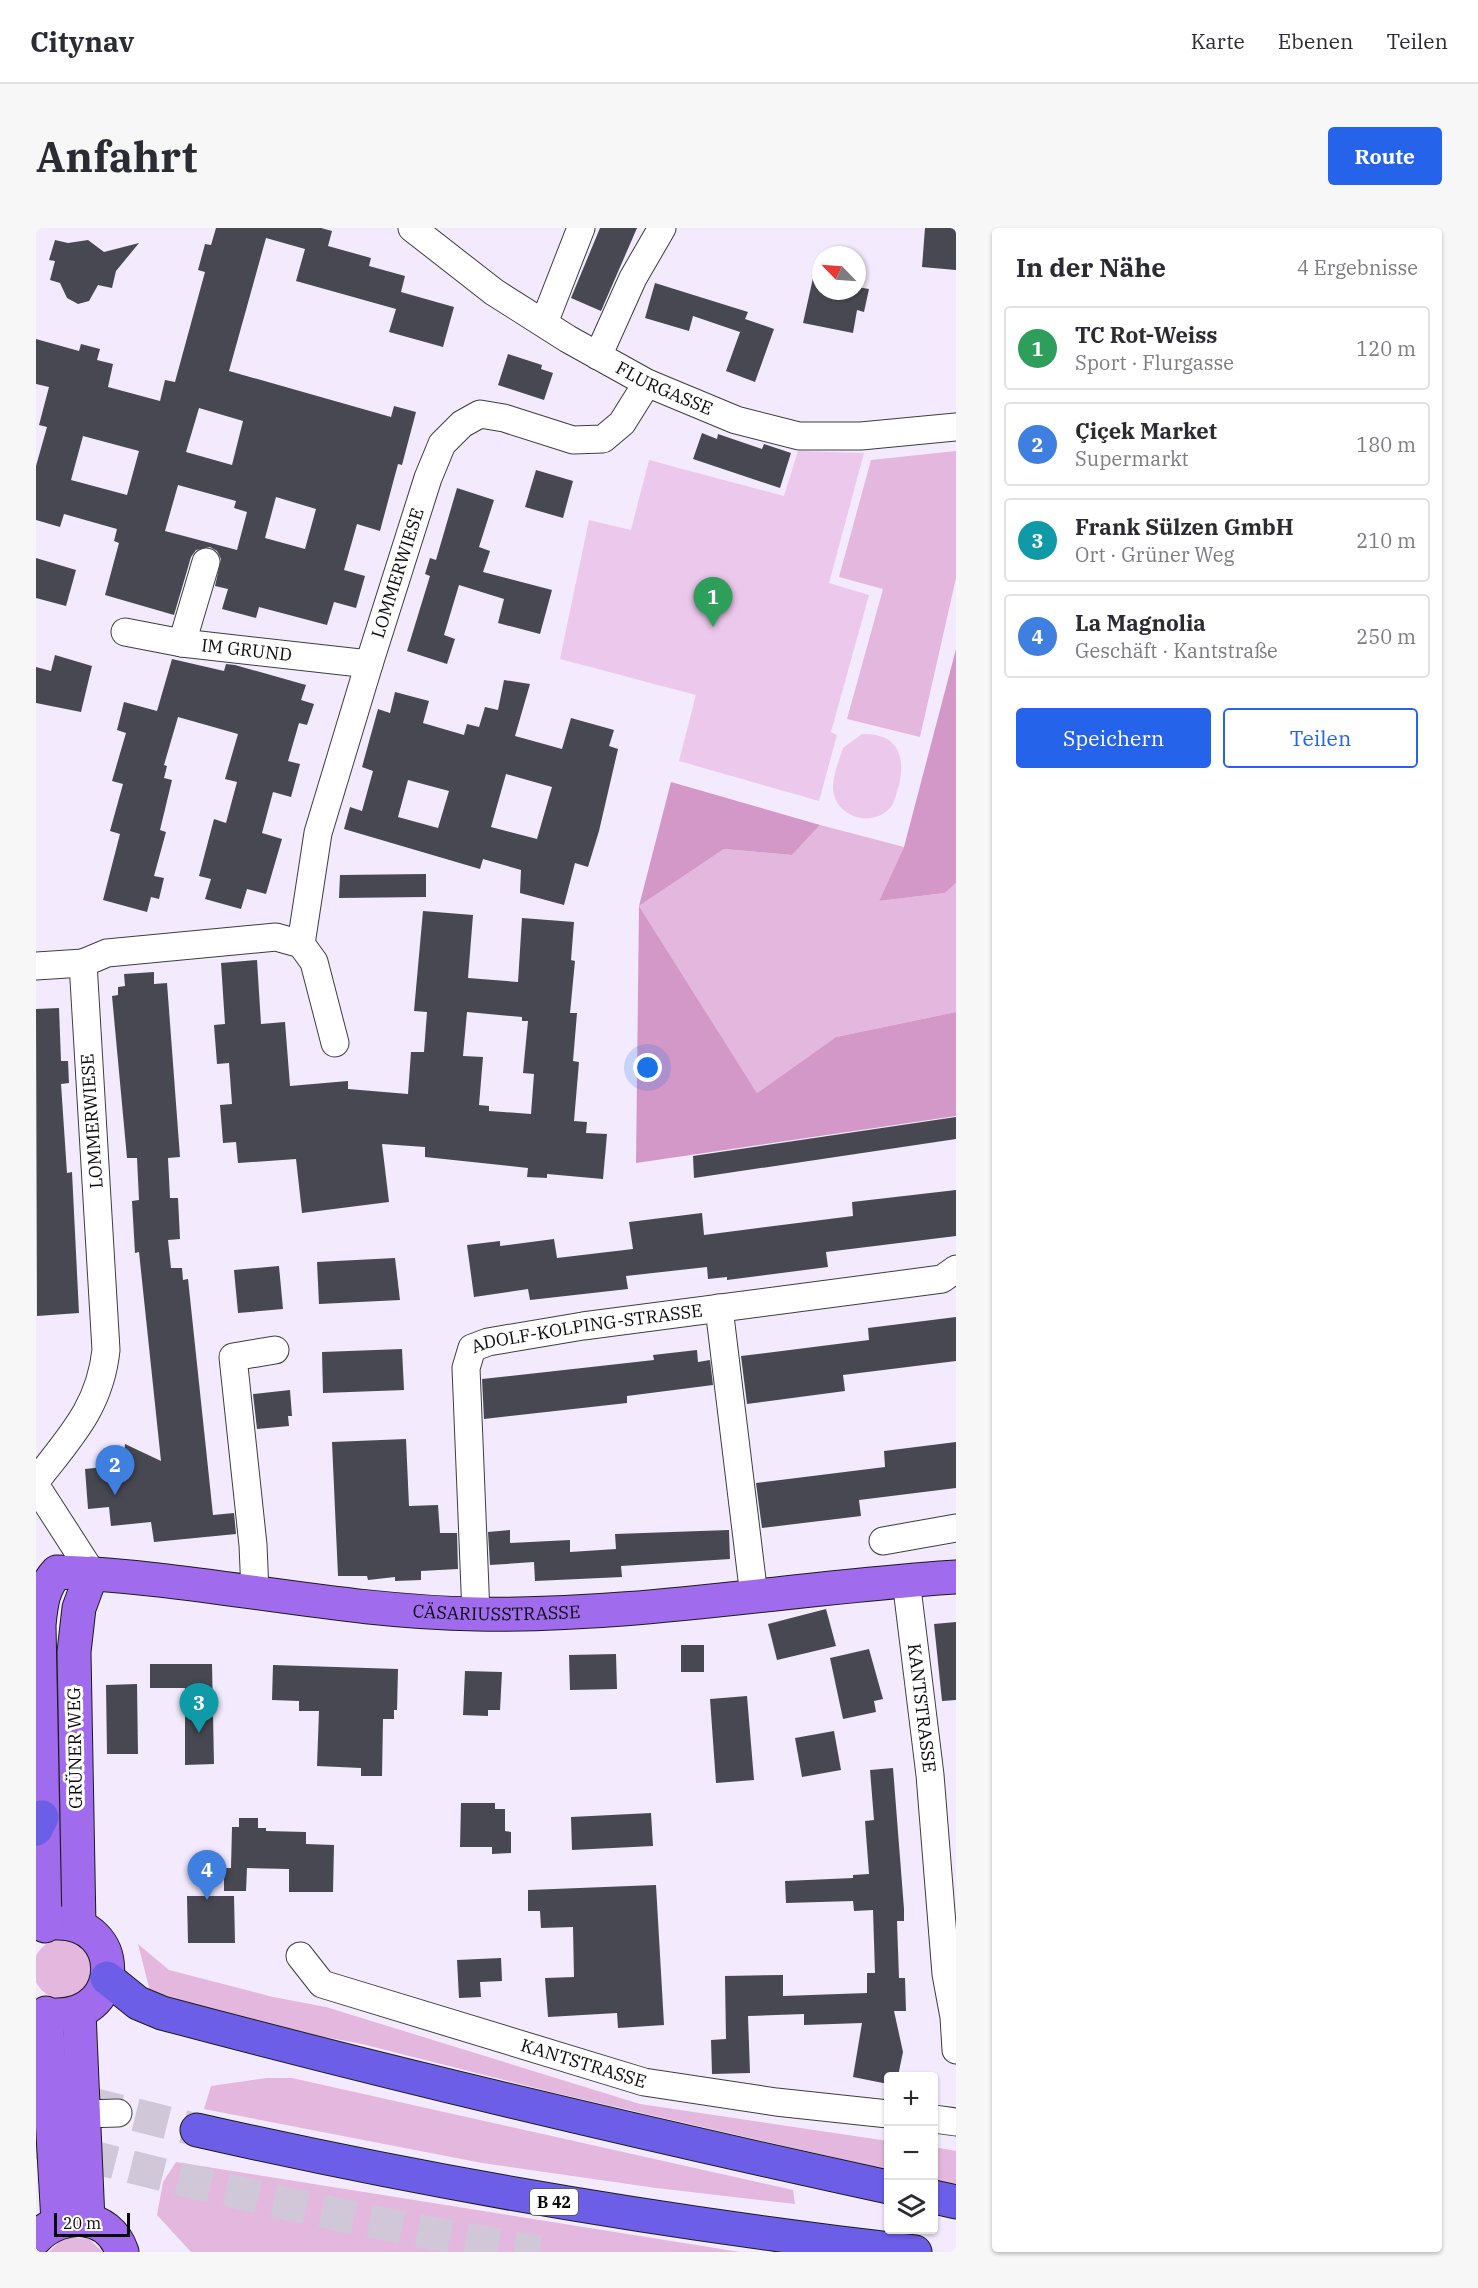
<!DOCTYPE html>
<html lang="de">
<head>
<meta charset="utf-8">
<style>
	:root { --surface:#fff; --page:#f7f7f7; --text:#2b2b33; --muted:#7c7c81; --line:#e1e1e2; --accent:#2563eb }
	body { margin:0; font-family:"IBM Plex Serif",serif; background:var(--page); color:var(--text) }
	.controls { position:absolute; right:18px; bottom:18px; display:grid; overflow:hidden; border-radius:6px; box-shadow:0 2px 4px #0004 }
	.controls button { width:54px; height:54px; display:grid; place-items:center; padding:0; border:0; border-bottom:2px solid var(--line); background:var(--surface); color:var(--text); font:30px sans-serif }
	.compass { position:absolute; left:776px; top:18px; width:54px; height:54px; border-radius:50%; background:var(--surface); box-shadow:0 2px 4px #0004; rotate:295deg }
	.scale { position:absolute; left:18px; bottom:15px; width:76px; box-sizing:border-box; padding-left:6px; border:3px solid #0a0a0a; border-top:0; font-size:16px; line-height:21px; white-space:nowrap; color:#0a0a0a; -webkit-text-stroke:4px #fff; paint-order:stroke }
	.you { position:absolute; left:612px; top:840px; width:21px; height:21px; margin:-15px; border:4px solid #fff; border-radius:50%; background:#1a73e8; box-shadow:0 0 0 9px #1a73e833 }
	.badge { display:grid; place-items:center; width:39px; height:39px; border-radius:50%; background:var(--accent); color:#fff; font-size:20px; font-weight:700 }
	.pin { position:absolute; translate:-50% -50px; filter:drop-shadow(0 2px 3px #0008) }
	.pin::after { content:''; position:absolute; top:32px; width:21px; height:18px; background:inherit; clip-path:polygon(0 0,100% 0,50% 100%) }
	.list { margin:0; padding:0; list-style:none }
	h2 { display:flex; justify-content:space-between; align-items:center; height:78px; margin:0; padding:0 24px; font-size:26px }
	h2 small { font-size:20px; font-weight:400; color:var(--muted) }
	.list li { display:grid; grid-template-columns:39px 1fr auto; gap:18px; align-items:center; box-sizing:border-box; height:84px; margin:0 12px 12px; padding:0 12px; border:2px solid var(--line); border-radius:6px }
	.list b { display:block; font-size:22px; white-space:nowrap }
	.list p { margin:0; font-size:20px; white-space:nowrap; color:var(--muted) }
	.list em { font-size:20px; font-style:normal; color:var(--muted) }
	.actions { display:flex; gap:12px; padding:18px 24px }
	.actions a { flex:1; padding:14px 0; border:2px solid var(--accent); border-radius:6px; text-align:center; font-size:21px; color:var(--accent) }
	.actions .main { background:var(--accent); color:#fff }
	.icon { flex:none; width:33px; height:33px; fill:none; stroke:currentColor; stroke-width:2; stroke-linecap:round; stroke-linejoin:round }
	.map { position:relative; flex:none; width:920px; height:2024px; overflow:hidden; border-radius:6px }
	header { display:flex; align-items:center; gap:36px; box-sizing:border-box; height:84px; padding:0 30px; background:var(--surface); border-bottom:2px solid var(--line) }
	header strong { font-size:28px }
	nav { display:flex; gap:33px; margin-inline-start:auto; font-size:21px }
	.intro { display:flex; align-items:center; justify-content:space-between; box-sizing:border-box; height:144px; padding:0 36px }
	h1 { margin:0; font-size:42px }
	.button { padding:15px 27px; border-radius:6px; background:var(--accent); color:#fff; font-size:21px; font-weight:700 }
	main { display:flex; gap:36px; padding:0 36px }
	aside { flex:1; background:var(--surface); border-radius:6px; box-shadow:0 2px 4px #0004 }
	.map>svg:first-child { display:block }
	.green { fill:#e4b7de }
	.forest { fill:#d398c7 }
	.pitch { fill:#ecc8ec }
	.building { fill:#484852; fill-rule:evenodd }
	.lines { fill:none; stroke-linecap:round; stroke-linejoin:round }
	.highway-tunnel { stroke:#d0c8d9; stroke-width:33; stroke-dasharray:33 16; stroke-linecap:butt }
	.minor-casing { stroke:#3d3d3d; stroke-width:29 }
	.major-casing { stroke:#1b1b1b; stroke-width:35 }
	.highway-casing { stroke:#1b1b1b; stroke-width:35 }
	.minor { stroke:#fff; stroke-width:27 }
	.major { stroke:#a06bec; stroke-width:33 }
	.highway { stroke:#6d5ee7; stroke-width:33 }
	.labels { text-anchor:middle; stroke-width:6; stroke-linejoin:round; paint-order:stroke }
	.shield { fill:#fff; stroke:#545454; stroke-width:1.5 }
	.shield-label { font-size:16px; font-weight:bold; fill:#0a0a0a }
	.street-label { font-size:18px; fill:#0a0a0a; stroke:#fff }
</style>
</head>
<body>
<header>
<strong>Citynav</strong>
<nav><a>Karte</a><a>Ebenen</a><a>Teilen</a></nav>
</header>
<div class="intro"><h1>Anfahrt</h1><a class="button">Route</a></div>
<main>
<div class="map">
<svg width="920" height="2024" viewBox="0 0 920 2024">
	<rect width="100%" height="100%" fill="#f3eafd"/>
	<g class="green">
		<path d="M920,223V350L884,509L811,491L847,361L803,349L835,232Z"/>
		<path d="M784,597L868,619L843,673L909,665L920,655V784L800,809L721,865L603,678L688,621L756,627Z"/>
		<circle cx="27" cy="1741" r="30"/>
		<path d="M102,1716L133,1742L237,1769L290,1779L604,1876L852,1913V1942L515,1864L326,1816L161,1785L116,1771Z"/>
		<path d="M231,1850H256L757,1962L759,1976L620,1960L446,1935L168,1881L175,1858Z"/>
		<path d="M898,1919L920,1923V1959L898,1953Z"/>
		<path d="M140,1934L704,2024H155L121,1987L127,1954Z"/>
		<path d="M33,2009L53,2011L67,2024H13L24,2013Z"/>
	</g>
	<g class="forest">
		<path d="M920,421V655L909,665L843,673L868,619Z"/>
		<path d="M635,554L784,597L756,627L688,621L603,678L721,865L800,809L920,784V888L600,935L603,678Z"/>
	</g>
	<g class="pitch">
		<path d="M762,223L828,225L793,355L833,367L795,504L801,507L783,573L643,533L660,467L524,431L553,292L595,302L613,232L748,268Z"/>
		<path d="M826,506C861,505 870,527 863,557C860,566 859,576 852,582C832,600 798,587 797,560C797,548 803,532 807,520Z"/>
	</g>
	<g class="building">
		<path d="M180,0H285L296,3L292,18L335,30L333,38L369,48L365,64L418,79L407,119L353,104L360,81L260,53L269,21L230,10L193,143L355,189L358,178L380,184L366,237L362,236L344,303L321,296L308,342L329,348L320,380L298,374L291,397L223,379L220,390L186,381L192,361L179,358L185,331L181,323L174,319L160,322L155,329L138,387L69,367L83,315L78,313L81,301L28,286L24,299L0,292V238L11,199L3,197L13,159L0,156V111L43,123L45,116L64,121L61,132L77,136L72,159L124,173L129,152L139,154L169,44L162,42L169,16L175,17ZM163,180L207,193L196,237L150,224ZM47,208L103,223L91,267L35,252ZM142,257L200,273L198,280L211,284L201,322L129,303ZM240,269L280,281L269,321L229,310Z"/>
		<path d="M564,0H601L565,83L535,70Z"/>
		<path d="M889,0H920V42L886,39Z"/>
		<path d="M19,12L32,15L52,12L68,24L103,15L80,43L76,60L62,57L53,73L42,76L31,70L24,55L14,52L19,33L13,32Z"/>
		<path d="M777,50L785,52V63H821V59L833,61L828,84L821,82L817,105L767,95Z"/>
		<path d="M619,55L712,84L709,91L738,101L719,154L690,143L708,93L704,104L657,88L653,103L609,90Z"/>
		<path d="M472,126L506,137L505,141L517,145L508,172L462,157Z"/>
		<path d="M666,205L681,211L682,206L726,221L728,216L755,225L744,260L657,231Z"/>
		<path d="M500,242L537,253L527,290L489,279Z"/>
		<path d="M421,260L458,272L443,319L454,323L447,344L516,362L504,406L462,395L468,371L423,357L408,407L419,411L411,436L371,423L394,348L389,346L394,330L400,332Z"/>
		<path d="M0,330L40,342L30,378L0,370Z"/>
		<path d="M19,427L56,438L45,484L0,475V439L15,443Z"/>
		<path d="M136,431L188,443L190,436L199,437L270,457L265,472L278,476L271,497L263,495L252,533L264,536L255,569L237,564L226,605L246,611L230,666L211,661L205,681L169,671L175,651L163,648L178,591L190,595L201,554L189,551L202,506L142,489L128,537L131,538L128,550L136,552L124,602L130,604L118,648L128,650L123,671L115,669L111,684L67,672L84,606L74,603L87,556L76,553L90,505L81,502L88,474L121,483Z"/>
		<path d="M468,452L494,456L479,508L526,521L535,490L578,502L573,518L582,521L563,603L552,639L539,635L528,677L484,665L485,642L447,631L444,641L308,601L314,579L326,583L337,543L326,539L342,481L354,485L359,464L393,473L387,495L428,507L431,496L443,499L449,479L462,482ZM470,546L516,559L501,611L455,599ZM372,552L413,563L402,600L362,589Z"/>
		<path d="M390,646V669L303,670L304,647Z"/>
		<path d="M387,683L437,687L432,750L482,754L486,690L538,694L535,732L539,733L534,785H541L537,833L543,834L538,893L551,894L550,905L571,906L567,951L511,946V950L491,949L492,940L389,929V919L346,916L353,974L266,985L260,931L202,935L200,914L187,915L184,877L196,876L193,835L181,836L178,797L189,796L185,735L221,732L225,796L249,794L254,858L312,853V861L372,866L375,824H388L391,784L378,783ZM431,784L486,789V793H492L487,845L498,846L495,886L453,883V878L443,877L447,829L427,828Z"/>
		<path d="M118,744V756L131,755L144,929L132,930L134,970H142L144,1011L132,1012L135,1040H146L147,1052L152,1051L177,1287L198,1285L200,1306L118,1314L115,1294L75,1298L73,1279L52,1281L49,1241L87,1237L89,1216L125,1233L103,1024L99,1025L96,973L103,972L101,930H91L76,768L82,767V759L89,758L88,746Z"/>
		<path d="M23,780L25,833H32L33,855L25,856L31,945L36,944L43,1085L1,1088L0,781Z"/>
		<path d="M920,889V911L658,950L657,928Z"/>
		<path d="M920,962V1008L790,1024L792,1039L691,1052V1049L672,1051L671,1039L590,1048L592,1061L494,1072L492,1061L438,1069L431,1017L464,1013V1018L518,1011L521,1030L597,1021L593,994L666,985L668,1007L817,988L816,974Z"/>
		<path d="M359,1030L364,1072L283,1076L281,1034Z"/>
		<path d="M243,1038L247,1081L202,1085L198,1042Z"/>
		<path d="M920,1089V1133L807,1147L809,1163L711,1176L705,1128L833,1112L832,1100Z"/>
		<path d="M366,1121L368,1162L287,1165L286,1124Z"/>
		<path d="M661,1122L662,1134L674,1132L677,1157L591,1168V1175L448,1191L446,1151L618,1132L617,1127Z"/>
		<path d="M254,1162L256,1188H252L253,1198L221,1201L217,1166Z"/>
		<path d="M370,1211L373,1278L402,1277L404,1305H421L422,1341L385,1343V1352L359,1353V1349L332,1352L331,1348H302L296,1214Z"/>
		<path d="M920,1214V1260L823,1272L825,1288L726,1300L720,1255L849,1239L848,1223Z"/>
		<path d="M474,1302V1315L534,1312V1324L580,1321L579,1306L693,1302L694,1331L585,1338L586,1349L499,1353L498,1334L454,1337L452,1304Z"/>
		<path d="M790,1381L800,1418L741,1432L732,1396Z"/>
		<path d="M920,1394V1472L906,1473L898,1396Z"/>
		<rect x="645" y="1417" width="23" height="27"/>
		<path d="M833,1421L847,1471L838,1473L840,1484L807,1491L794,1430Z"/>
		<path d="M580,1426L581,1461L534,1462L533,1427Z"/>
		<path d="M114,1436H176L178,1536L149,1537V1460H114Z"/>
		<path d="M237,1437L362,1441L361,1482H358V1491H347L346,1548H325V1540L281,1538L283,1483H263V1473L236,1472Z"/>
		<path d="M429,1443L466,1444L464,1482H452V1488L427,1487Z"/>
		<path d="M101,1456L102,1526H71L70,1457Z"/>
		<path d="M711,1468L718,1552L680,1555L674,1471Z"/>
		<path d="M798,1503L805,1542L766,1549L759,1510Z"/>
		<path d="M857,1540L868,1681V1693H861L863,1750H869L870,1783H858L867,1824L862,1848H852V1856L817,1849L826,1795L768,1797V1786L712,1788L714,1845L676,1846L675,1812L690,1811L689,1748L747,1747V1768L831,1765V1745H839L837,1682L818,1683L817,1673L750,1675L749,1653L817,1650V1647L833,1646L829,1593L838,1592L834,1542Z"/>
		<path d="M425,1575H459V1581H469V1603L475,1604V1625L456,1626V1619H424Z"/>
		<path d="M615,1585L617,1618L536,1622L535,1589Z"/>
		<path d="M203,1590H222V1600H230V1603L270,1604V1616L298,1617L297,1664H253V1641L211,1640L210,1663H188V1640H195L196,1599H203Z"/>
		<path d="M620,1657L628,1797L582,1800L581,1785L512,1789L509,1750L538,1749L537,1699L505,1700L504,1683H492V1662Z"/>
		<path d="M151,1668H198L199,1715H152Z"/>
		<path d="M465,1730L466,1753L444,1754L445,1769L423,1770L421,1732Z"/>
	</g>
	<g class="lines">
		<g class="highway-tunnel">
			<path d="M52,1875L161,1902"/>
			<path d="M0,1914C166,1959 334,1996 503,2024"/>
		</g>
		<g class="minor-casing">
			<g id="minor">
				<path id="s1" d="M376,0L458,64L532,111L611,155L700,192L763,208H825L920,199"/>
				<path d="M508,95L545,0"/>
				<path d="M562,128L597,50L626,0"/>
				<path id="s2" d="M89,404L146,415L333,436"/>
				<path d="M146,415L170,334"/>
				<path id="s3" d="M265,716L282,605L333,436L392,250L406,216L426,196L444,186L468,190L537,212L567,211L586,195L611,155"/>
				<path d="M0,738L47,735"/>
				<path d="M683,1080L718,1368"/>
				<path d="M0,1253C34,1209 64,1179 70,1122L47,735L71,725L240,709L265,716L278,734L299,815"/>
				<path d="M0,1258L56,1345"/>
				<path d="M847,1313L920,1300"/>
				<path id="s4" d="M870,1352L894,1547L910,1746L918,1789L920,1822"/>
				<path d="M219,1364L217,1317L197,1129L239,1122"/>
				<path id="s5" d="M440,1386L430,1140L436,1120L452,1114L547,1098L906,1051L920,1041"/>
				<path id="s6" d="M264,1728L286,1756L608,1854L740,1874L852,1886"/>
				<path d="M48,1886L82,1885"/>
				<path d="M898,1891L920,1894"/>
			</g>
		</g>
		<g class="major-casing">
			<g id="major">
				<path d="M21,1695C88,1694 89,1787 21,1787"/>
				<path id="s7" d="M9,1698L3,1397C5,1376 7,1359 21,1344C162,1349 300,1384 441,1386C601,1389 760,1359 920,1349"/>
				<path d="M43,1698L38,1424L43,1380L56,1345"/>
				<path d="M43,1784L52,1992"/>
				<path d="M10,1785L22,1994"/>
				<path d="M0,2010C26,1983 73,1984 86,2024"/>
			</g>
		</g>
		<g class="highway-casing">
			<g id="highway">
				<path d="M0,1601L6,1589"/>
				<path d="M71,1750L102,1775L126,1785C366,1849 609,1906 852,1959"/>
				<path d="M161,1902C398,1956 637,1996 879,2024"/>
				<path d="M898,1969L920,1974"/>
			</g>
		</g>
		<use href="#minor" class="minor"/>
		<use href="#major" class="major"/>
		<use href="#highway" class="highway"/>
	</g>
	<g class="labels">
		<rect class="shield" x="494" y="1961" width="48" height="26" rx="4.5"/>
		<g class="shield-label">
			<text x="518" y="1980">B 42</text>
		</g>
		<g class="street-label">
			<text dy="6" stroke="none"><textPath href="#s1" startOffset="300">FLURGASSE</textPath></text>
			<text dy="6" stroke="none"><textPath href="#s3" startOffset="384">LOMMERWIESE</textPath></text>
			<text dy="6" stroke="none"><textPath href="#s2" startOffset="123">IM GRUND</textPath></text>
			<text transform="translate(56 893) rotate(-94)" y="6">LOMMERWIESE</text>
			<text dy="6" stroke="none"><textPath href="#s5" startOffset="384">ADOLF-KOLPING-STRASSE</textPath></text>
			<text dy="6" stroke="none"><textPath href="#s7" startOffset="800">CÄSARIUSSTRASSE</textPath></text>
			<text dy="6" stroke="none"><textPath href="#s4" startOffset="129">KANTSTRASSE</textPath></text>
			<text transform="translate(39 1520) rotate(-91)" y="6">GRÜNER WEG</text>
			<text dy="6" stroke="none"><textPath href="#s6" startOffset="309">KANTSTRASSE</textPath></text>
		</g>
	</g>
</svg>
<div class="controls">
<button>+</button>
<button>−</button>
<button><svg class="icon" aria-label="layers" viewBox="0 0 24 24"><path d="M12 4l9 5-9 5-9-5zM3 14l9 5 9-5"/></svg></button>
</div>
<svg class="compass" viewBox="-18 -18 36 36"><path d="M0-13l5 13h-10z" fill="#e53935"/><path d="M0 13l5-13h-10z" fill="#7c7c81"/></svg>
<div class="scale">20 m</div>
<div class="you"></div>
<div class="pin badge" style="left:677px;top:399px;background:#2e9e5b">1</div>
<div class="pin badge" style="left:79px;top:1267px;background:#3f7fe0">2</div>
<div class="pin badge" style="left:163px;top:1505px;background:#0f9aa8">3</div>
<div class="pin badge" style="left:171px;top:1672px;background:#3f7fe0">4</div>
</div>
<aside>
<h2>In der Nähe<small>4 Ergebnisse</small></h2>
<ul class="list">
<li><span class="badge" style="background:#2e9e5b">1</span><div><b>TC Rot-Weiss</b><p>Sport · Flurgasse</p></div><em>120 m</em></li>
<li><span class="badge" style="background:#3f7fe0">2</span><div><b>Çiçek Market</b><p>Supermarkt</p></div><em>180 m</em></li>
<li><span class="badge" style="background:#0f9aa8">3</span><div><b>Frank Sülzen GmbH</b><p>Ort · Grüner Weg</p></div><em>210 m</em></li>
<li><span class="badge" style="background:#3f7fe0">4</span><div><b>La Magnolia</b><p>Geschäft · Kantstraße</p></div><em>250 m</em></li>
</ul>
<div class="actions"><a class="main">Speichern</a><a>Teilen</a></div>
</aside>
</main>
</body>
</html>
